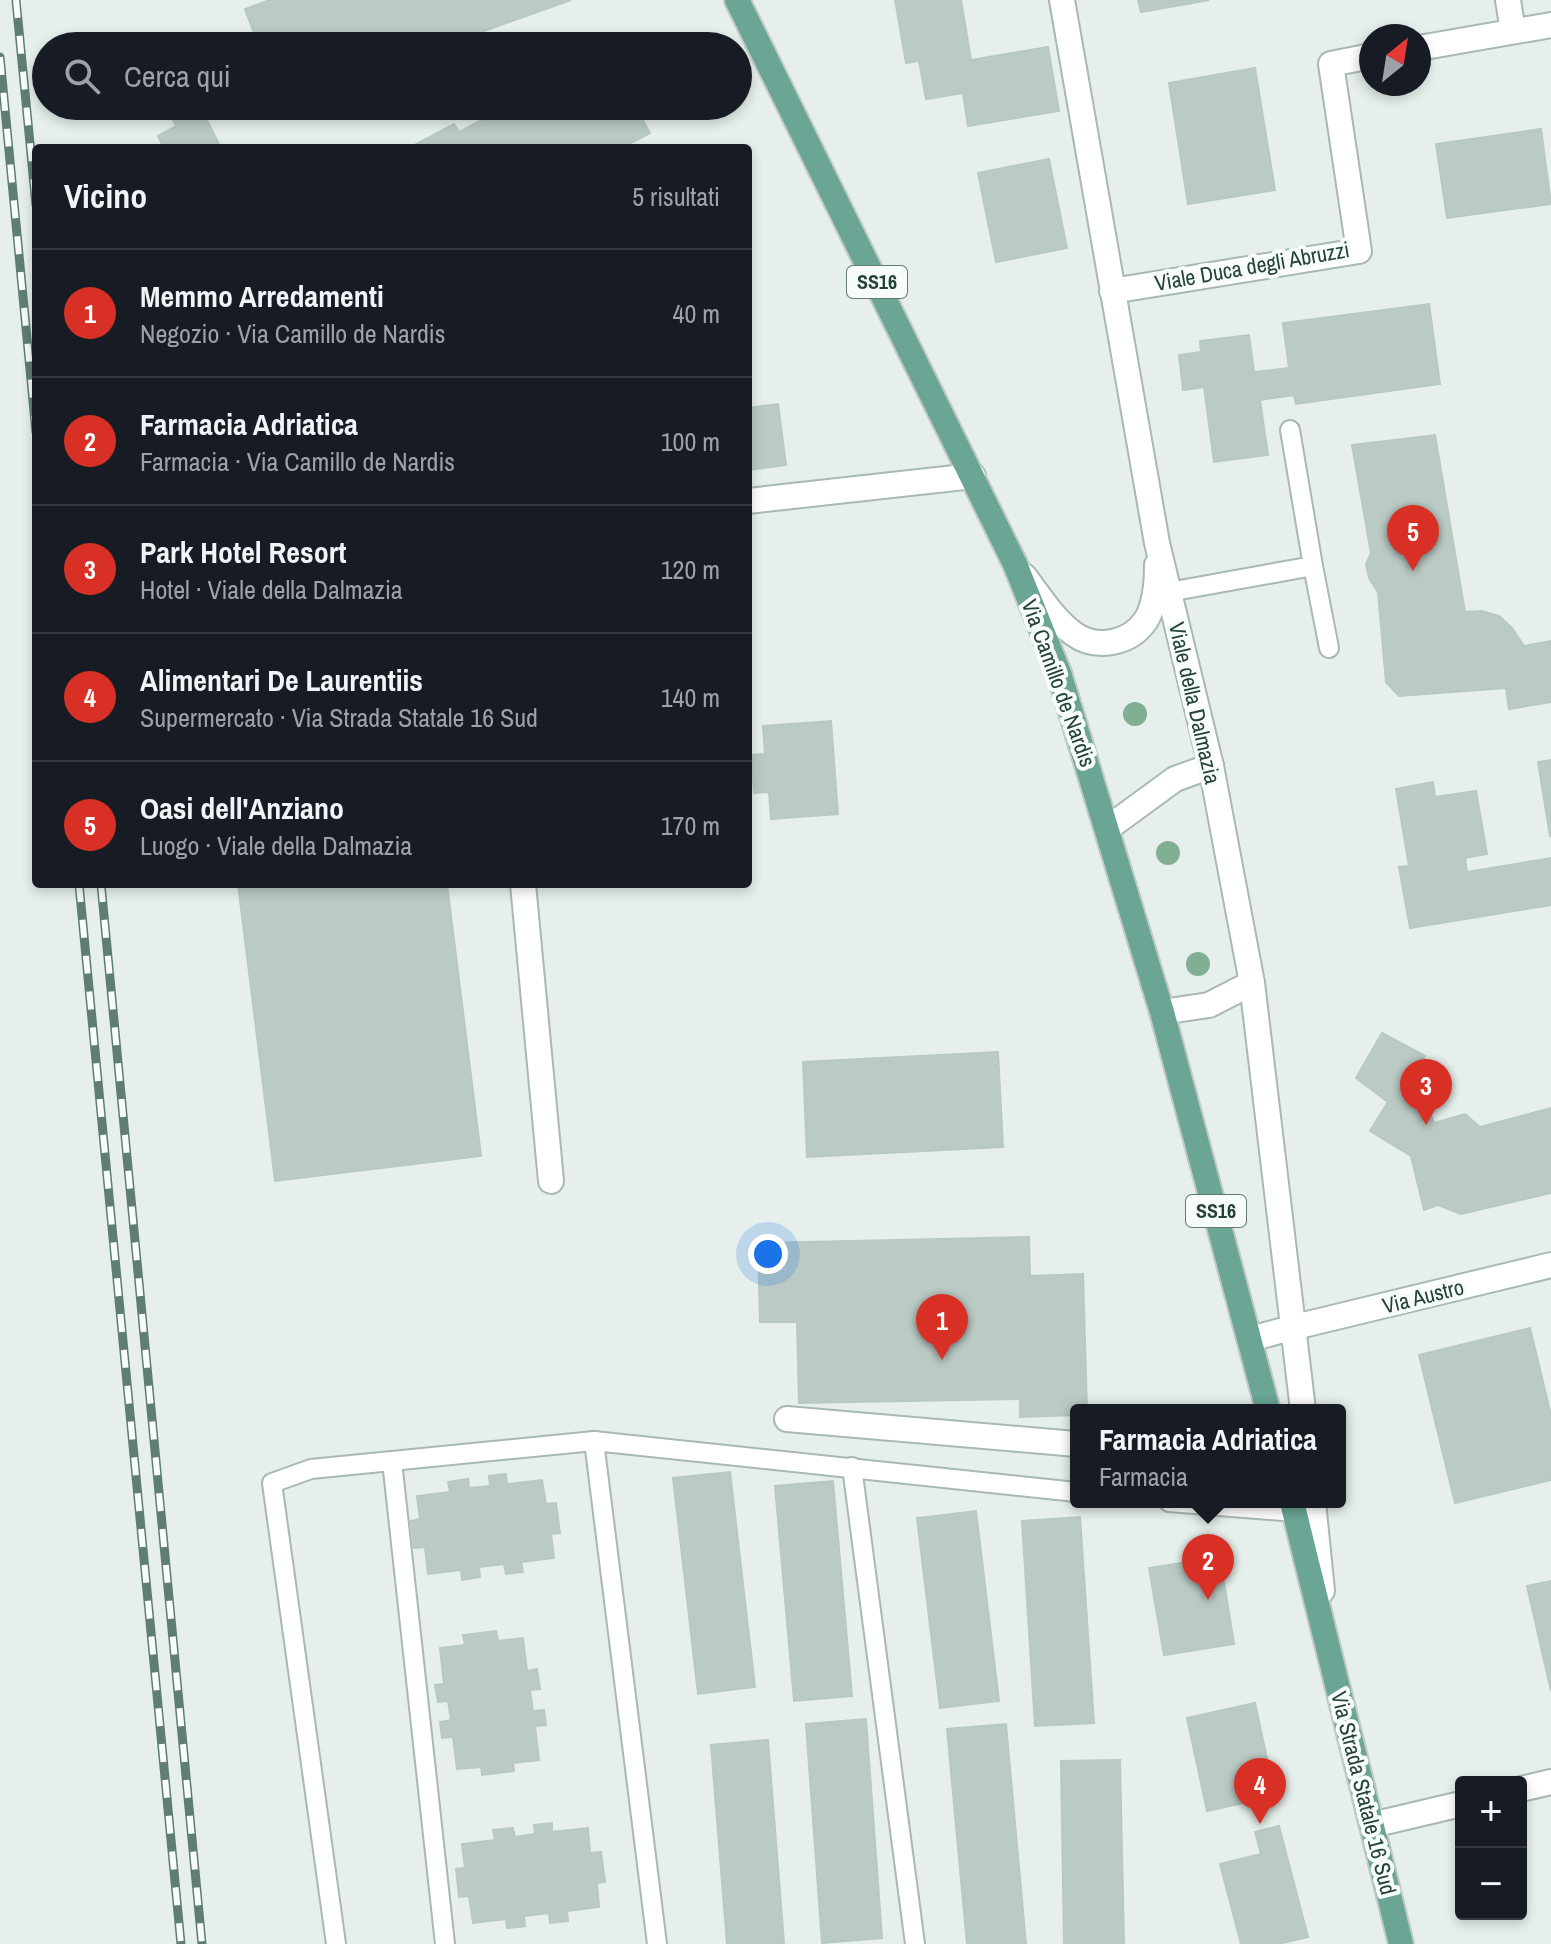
<!DOCTYPE html>
<html lang="it">
<head>
<meta charset="utf-8">
<style>
	:root { --surface:#171b24; --page:#20242c; --text:#f1f3f6; --muted:#9ea1a6; --line:#363941; --accent:#d93025 }
	body { margin:0; font-family:"Archivo Narrow",sans-serif; background:var(--page); color:var(--text) }
	.controls { position:absolute; right:24px; bottom:24px; display:grid; overflow:hidden; border-radius:8px; box-shadow:0 4px 12px #0003 }
	.controls button { width:72px; height:72px; display:grid; place-items:center; padding:0; border:0; border-bottom:2px solid var(--line); background:var(--surface); color:var(--text); font:40px sans-serif }
	.compass { position:absolute; left:1359px; top:24px; width:72px; height:72px; border-radius:50%; background:var(--surface); box-shadow:0 4px 12px #0003; rotate:30deg }
	.you { position:absolute; left:768px; top:1254px; width:28px; height:28px; margin:-20px; border:6px solid #fff; border-radius:50%; background:#1a73e8; box-shadow:0 0 0 12px #1a73e833 }
	.badge { display:grid; place-items:center; width:52px; height:52px; border-radius:50%; background:var(--accent); color:#fff; font-size:26px; font-weight:700 }
	.pin { position:absolute; translate:-50% -66px; filter:drop-shadow(0 2px 4px #0008) }
	.pin::after { content:''; position:absolute; top:42px; width:28px; height:24px; background:inherit; clip-path:polygon(0 0,100% 0,50% 100%) }
	.popup { position:absolute; left:1070px; top:1404px; width:276px; height:104px; box-sizing:border-box; display:grid; place-content:center; border-radius:8px; background:var(--surface); filter:drop-shadow(0 2px 6px #0005); font-size:26px; white-space:nowrap; color:var(--muted) }
	.popup b { font-size:30px; color:var(--text) }
	.popup::after { content:''; position:absolute; left:50%; top:100%; margin-left:-16px; border:16px solid transparent; border-top-color:var(--surface) }
	.list { margin:0; padding:0; list-style:none }
	h2 { display:flex; justify-content:space-between; align-items:center; height:104px; margin:0; padding:0 32px; font-size:34px }
	h2 small { font-size:26px; font-weight:400; color:var(--muted) }
	.list li { display:grid; grid-template-columns:52px 1fr auto; gap:24px; align-items:center; box-sizing:border-box; height:128px; padding:0 32px; border-top:2px solid var(--line) }
	.list b { display:block; font-size:30px; white-space:nowrap }
	.list p { margin:0; font-size:26px; white-space:nowrap; color:var(--muted) }
	.list em { font-size:26px; font-style:normal; color:var(--muted) }
	.icon { flex:none; width:44px; height:44px; fill:none; stroke:currentColor; stroke-width:2; stroke-linecap:round; stroke-linejoin:round }
	.map { position:relative; flex:none; width:1551px; height:1944px; overflow:hidden }
	.search { position:absolute; background:var(--surface); box-shadow:0 4px 12px #0003; left:32px; top:32px; width:720px; height:88px; display:flex; align-items:center; gap:20px; box-sizing:border-box; padding:0 28px; border-radius:44px; color:var(--muted); font-size:30px }
	.panel { position:absolute; background:var(--surface); box-shadow:0 4px 12px #0003; left:32px; top:144px; width:720px; height:744px; border-radius:8px }
	.map>svg:first-child { display:block }
	.building { fill:#bbcac4; stroke:#b8c9c2; stroke-width:2 }
	.lines { fill:none; stroke-linecap:round; stroke-linejoin:round }
	.service-casing { stroke:#a8b8b2; stroke-width:22 }
	.minor-casing { stroke:#a8b8b2; stroke-width:28 }
	.tertiary-casing { stroke:#a8b8b2; stroke-width:28 }
	.primary-casing { stroke:#c2cac8; stroke-width:28 }
	.service { stroke:#fff; stroke-width:18 }
	.minor { stroke:#fff; stroke-width:24 }
	.tertiary { stroke:#fff; stroke-width:24 }
	.primary { stroke:#6aa596; stroke-width:24 }
	.rail-casing { stroke:#5f7d75; stroke-width:9 }
	.rail { stroke:#f7fbf9; stroke-width:6; stroke-dasharray:18; stroke-linecap:butt }
	.tree { fill:#80af93 }
	.labels { text-anchor:middle; stroke-width:8; stroke-linejoin:round; paint-order:stroke }
	.shield { fill:#f7fbf9; stroke:#637a73; stroke-width:2 }
	.shield-label { font-size:20px; font-weight:bold; fill:#24423a }
	.street-label { font-size:22px; fill:#24423a; stroke:#f7fbf9 }
</style>
</head>
<body>
<div class="map">
<svg width="1551" height="1944" viewBox="0 0 1551 1944">
	<rect width="100%" height="100%" fill="#e6efeb"/>
	<g class="building">
		<path d="M270,0H571L442,46H436L430,30L384,46H259L245,9Z"/>
		<path d="M895,0H961L971,60L1048,47L1059,111L968,126L963,93L926,99L919,61L906,63Z"/>
		<path d="M1138,0H1209L1141,12Z"/>
		<path d="M1255,68L1275,190L1188,204L1169,83Z"/>
		<path d="M166,106H217L219,109L205,116L221,148H164L158,136L176,126Z"/>
		<path d="M508,106H540L544,112L555,106H635L650,133L621,148H409L454,124L459,132Z"/>
		<path d="M1541,129L1551,204L1447,218L1436,144Z"/>
		<path d="M1049,159L1067,248L996,262L978,173Z"/>
		<path d="M1429,304L1440,384L1296,404L1294,395L1260,400L1268,455L1214,462L1204,387L1183,390L1179,355L1201,352L1200,341L1249,335L1254,372L1289,368L1283,323Z"/>
		<path d="M778,404L786,465L748,470V408Z"/>
		<path d="M1435,435L1465,612L1481,611L1499,616L1512,628L1524,646L1551,641V702L1509,709L1506,688L1399,696L1386,682L1378,592L1369,578L1366,564L1371,553L1352,445Z"/>
		<path d="M831,721L838,814L771,819L769,792L754,793L751,755L765,754L763,726Z"/>
		<path d="M1551,760V836H1550L1538,762Z"/>
		<path d="M1433,782L1435,797L1476,791L1487,854L1465,858L1467,872L1551,858V905L1410,928L1399,867L1409,866L1396,789Z"/>
		<path d="M238,884H447L481,1156L275,1181Z"/>
		<path d="M1382,1033L1425,1056L1410,1084L1422,1092L1434,1123L1465,1114L1480,1127L1551,1108V1193L1461,1214L1438,1205L1424,1210L1411,1156L1370,1131L1388,1102L1356,1078Z"/>
		<path d="M998,1052L1003,1147L807,1157L803,1062Z"/>
		<path d="M1029,1237L1030,1276L1083,1274L1087,1410H1076V1415L1020,1417V1399L799,1403L797,1322H760L758,1243Z"/>
		<path d="M1530,1328L1551,1415V1480L1455,1503L1419,1355Z"/>
		<path d="M730,1472L755,1687L698,1694L673,1478Z"/>
		<path d="M506,1474L507,1484L542,1480L546,1504L556,1503L560,1533L551,1534L554,1558L521,1562L523,1572L506,1574L504,1564L479,1567L480,1577L462,1580L461,1570L428,1574L425,1547L414,1548L411,1521L420,1519L417,1496L450,1492L448,1482L468,1479L469,1488L490,1486L489,1476Z"/>
		<path d="M833,1481L852,1696L794,1701L775,1486Z"/>
		<path d="M976,1511L999,1701L940,1708L917,1518Z"/>
		<path d="M1080,1517L1094,1723L1035,1726L1022,1521Z"/>
		<path d="M1220,1557L1234,1644L1164,1655L1149,1568Z"/>
		<path d="M1551,1581V1691L1527,1586Z"/>
		<path d="M496,1631L498,1641L523,1638L527,1671L537,1669L540,1689L530,1690L533,1711L544,1710L546,1725L535,1726L539,1760L513,1763L514,1771L482,1775L481,1767L457,1769L453,1737L442,1738L440,1722L451,1720L448,1701L438,1702L435,1685L444,1684L440,1648L465,1645L463,1635Z"/>
		<path d="M1255,1703L1275,1796L1207,1811L1187,1718Z"/>
		<path d="M866,1719L882,1938L822,1943L806,1724Z"/>
		<path d="M1006,1724L1026,1944H967L947,1729Z"/>
		<path d="M768,1740L784,1944H727L711,1745Z"/>
		<path d="M1120,1760L1124,1944H1064L1061,1761Z"/>
		<path d="M552,1823V1832L588,1828L590,1853L601,1852L605,1882L597,1883L599,1907L567,1911L568,1921L550,1923L549,1913L524,1916L525,1926L507,1928L506,1919L473,1923L469,1896L459,1897L456,1869L465,1868L462,1844L495,1840L493,1830L513,1828L515,1837L535,1834L534,1825Z"/>
		<path d="M1279,1826L1308,1937L1278,1944H1241L1220,1864L1261,1854L1255,1832Z"/>
	</g>
	<g class="lines">
		<g class="service-casing">
			<g id="service">
				<path d="M1313,566L1329,648"/>
				<path d="M1169,592L1313,566L1290,430"/>
				<path d="M392,1461L445,1944"/>
				<path d="M852,1467L915,1944"/>
				<path d="M1169,1502L1294,1512"/>
				<path d="M336,1944L272,1483L311,1469L594,1441"/>
				<path d="M657,1944L594,1441L1076,1492"/>
			</g>
		</g>
		<g class="minor-casing">
			<g id="minor">
				<path d="M1508,0L1513,31"/>
				<path d="M1419,48L1551,25"/>
				<path d="M1112,291L1359,251L1331,64L1371,56"/>
				<path d="M748,501L973,476"/>
				<path d="M523,884L551,1181"/>
				<path d="M1295,1327L1551,1265"/>
				<path d="M787,1419L1076,1444"/>
				<path d="M1521,1789L1551,1782"/>
				<path d="M1372,1825L1461,1804"/>
			</g>
		</g>
		<g class="tertiary-casing">
			<g id="tertiary">
				<path d="M1062,0L1157,543L1211,766L1252,983L1303,1410"/>
				<path d="M1024,576C1039,595 1054,620 1074,634C1096,650 1130,644 1146,620C1155,605 1157,583 1157,565"/>
				<path d="M1108,828L1175,779L1211,766"/>
				<path d="M1162,1012L1209,1005L1252,983"/>
				<path d="M1250,1339L1295,1327"/>
				<path d="M1313,1502L1322,1591"/>
			</g>
		</g>
		<g class="primary-casing">
			<g id="primary">
				<path d="M737,0L1015,564L1059,673L1162,1012L1268,1410"/>
				<path d="M1292,1502L1401,1944"/>
			</g>
		</g>
		<use href="#service" class="service"/>
		<use href="#minor" class="minor"/>
		<use href="#tertiary" class="tertiary"/>
		<use href="#primary" class="primary"/>
		<g class="rail-casing">
			<g id="rail">
				<path d="M16,0L36,205"/>
				<path d="M0,57L36,432"/>
				<path d="M79,884L181,1944"/>
				<path d="M101,884L202,1944"/>
			</g>
		</g>
		<use href="#rail" class="rail"/>
	</g>
	<g class="tree">
		<circle cx="1135" cy="714" r="12"/>
		<circle cx="1168" cy="853" r="12"/>
		<circle cx="1198" cy="964" r="12"/>
	</g>
	<g class="labels">
		<g class="shield">
			<rect x="847" y="266" width="60" height="32" rx="6"/>
			<rect x="1186" y="1195" width="60" height="32" rx="6"/>
		</g>
		<g class="shield-label">
			<text x="877" y="289">SS16</text>
			<text x="1216" y="1218">SS16</text>
		</g>
		<g class="street-label">
			<text transform="translate(1252 266) rotate(-10)" y="8">Viale Duca degli Abruzzi</text>
			<text transform="translate(1059 683) rotate(70)" y="8">Via Camillo de Nardis</text>
			<text transform="translate(1195 703) rotate(77)" y="8">Viale della Dalmazia</text>
			<text transform="translate(1423 1296) rotate(-14)" y="8">Via Austro</text>
			<text transform="translate(1364 1793) rotate(76)" y="8">Via Strada Statale 16 Sud</text>
		</g>
	</g>
</svg>
<div class="controls">
<button>+</button>
<button>−</button>
</div>
<svg class="compass" viewBox="-18 -18 36 36"><path d="M0-13l5 13h-10z" fill="#e53935"/><path d="M0 13l5-13h-10z" fill="#9ea1a6"/></svg>
<div class="you"></div>
<div class="pin badge" style="left:942px;top:1360px">1</div>
<div class="pin badge" style="left:1208px;top:1600px">2</div>
<div class="popup"><b>Farmacia Adriatica</b>Farmacia</div>
<div class="pin badge" style="left:1426px;top:1125px">3</div>
<div class="pin badge" style="left:1260px;top:1824px">4</div>
<div class="pin badge" style="left:1413px;top:571px">5</div>
<div class="search"><svg class="icon" aria-label="search" viewBox="0 0 24 24"><circle cx="10" cy="10" r="6"/><path d="M15 15l6 6"/></svg>Cerca qui</div>
<section class="panel">
<h2>Vicino<small>5 risultati</small></h2>
<ul class="list">
<li><span class="badge">1</span><div><b>Memmo Arredamenti</b><p>Negozio · Via Camillo de Nardis</p></div><em>40 m</em></li>
<li><span class="badge">2</span><div><b>Farmacia Adriatica</b><p>Farmacia · Via Camillo de Nardis</p></div><em>100 m</em></li>
<li><span class="badge">3</span><div><b>Park Hotel Resort</b><p>Hotel · Viale della Dalmazia</p></div><em>120 m</em></li>
<li><span class="badge">4</span><div><b>Alimentari De Laurentiis</b><p>Supermercato · Via Strada Statale 16 Sud</p></div><em>140 m</em></li>
<li><span class="badge">5</span><div><b>Oasi dell'Anziano</b><p>Luogo · Viale della Dalmazia</p></div><em>170 m</em></li>
</ul>
</section>
</div>
</body>
</html>
